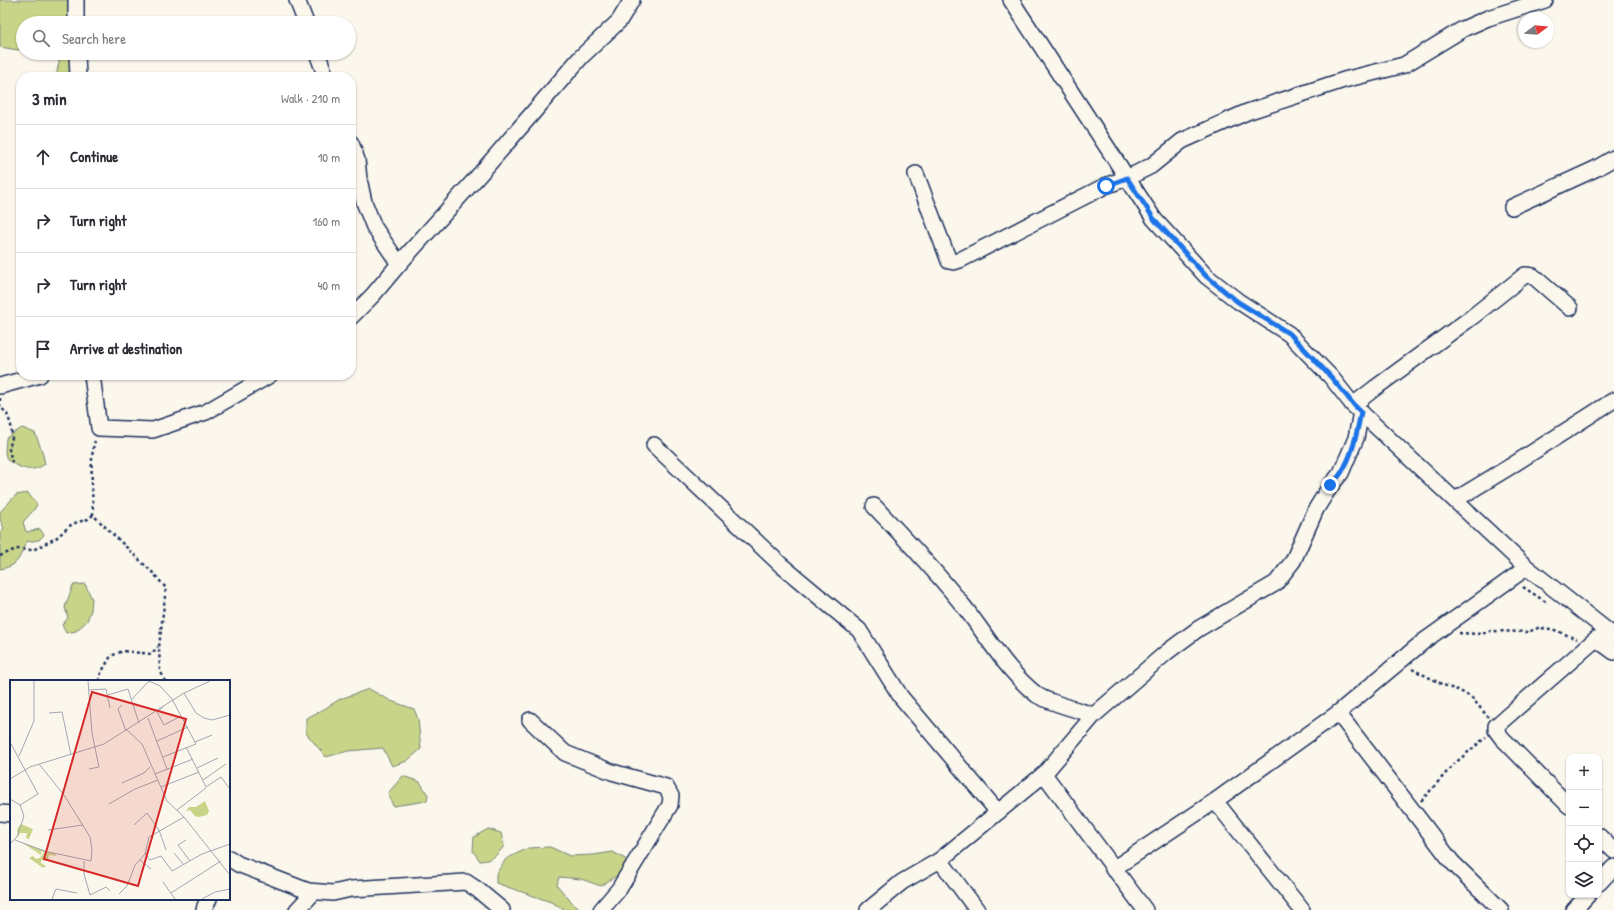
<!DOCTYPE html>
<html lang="en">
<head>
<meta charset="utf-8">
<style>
	:root { --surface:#fff; --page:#f7f7f7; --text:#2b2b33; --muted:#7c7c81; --line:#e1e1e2 }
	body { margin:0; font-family:"Patrick Hand",sans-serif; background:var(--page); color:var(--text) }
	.controls { position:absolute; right:12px; bottom:12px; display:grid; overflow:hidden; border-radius:8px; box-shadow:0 1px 3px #0004 }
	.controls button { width:36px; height:36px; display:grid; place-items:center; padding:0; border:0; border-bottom:1px solid var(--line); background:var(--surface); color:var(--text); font:20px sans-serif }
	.compass { position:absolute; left:1518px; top:12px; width:36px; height:36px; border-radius:50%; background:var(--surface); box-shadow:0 1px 3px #0004; rotate:74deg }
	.stop { position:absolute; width:12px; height:12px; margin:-9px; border:3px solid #1a73e8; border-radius:50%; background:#fff }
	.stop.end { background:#1a73e8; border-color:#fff; box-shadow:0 1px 4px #0008 }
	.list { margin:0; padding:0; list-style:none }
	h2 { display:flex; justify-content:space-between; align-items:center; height:52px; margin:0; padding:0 16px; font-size:17px }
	h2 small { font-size:13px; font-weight:400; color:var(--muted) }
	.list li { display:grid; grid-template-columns:26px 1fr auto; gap:12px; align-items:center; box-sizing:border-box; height:64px; padding:0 16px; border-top:1px solid var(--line) }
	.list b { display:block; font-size:15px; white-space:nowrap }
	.list em { font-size:13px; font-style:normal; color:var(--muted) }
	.icon { flex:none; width:22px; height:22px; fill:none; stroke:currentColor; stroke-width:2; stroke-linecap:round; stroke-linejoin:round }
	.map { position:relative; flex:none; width:1614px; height:910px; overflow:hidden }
	.search { position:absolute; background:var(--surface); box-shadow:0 1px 3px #0004; left:16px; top:16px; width:340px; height:44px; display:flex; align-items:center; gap:10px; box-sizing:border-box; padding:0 14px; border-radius:22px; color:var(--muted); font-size:15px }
	.panel { position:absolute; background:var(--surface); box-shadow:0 1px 3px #0004; left:16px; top:72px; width:340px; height:308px; border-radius:16px }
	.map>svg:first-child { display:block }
	.green { fill:#c8d589; stroke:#728274 }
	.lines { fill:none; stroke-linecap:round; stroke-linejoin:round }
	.minor-casing { stroke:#1b2f5e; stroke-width:18 }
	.path { stroke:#1b2f5e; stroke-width:2.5; stroke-dasharray:3 3; stroke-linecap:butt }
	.minor { stroke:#fbf7ec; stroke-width:15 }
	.route { stroke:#1a73e8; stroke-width:5 }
	.inset-road { fill:none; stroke:#a1a7b3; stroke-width:1 }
	.view { fill:#d62828; fill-opacity:0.15; stroke:#d62828; stroke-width:2 }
	.inset-edge { fill:none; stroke:#1b2f5e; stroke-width:2 }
</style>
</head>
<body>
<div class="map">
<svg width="1614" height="910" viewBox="0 0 1614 910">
	<rect width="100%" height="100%" fill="#fbf7ec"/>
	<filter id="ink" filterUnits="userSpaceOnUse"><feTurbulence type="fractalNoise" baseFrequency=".025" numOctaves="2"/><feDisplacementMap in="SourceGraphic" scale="8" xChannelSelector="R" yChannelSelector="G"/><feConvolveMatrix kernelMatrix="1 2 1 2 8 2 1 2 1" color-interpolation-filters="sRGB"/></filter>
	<g filter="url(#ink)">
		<g class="green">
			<path d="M0,0H83L82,23H23V47L18,50L0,47Z"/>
			<path d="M58,53H84L80,77H56L60,57Z"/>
			<path d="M22,428L35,433L42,451L45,464C30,474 21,468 7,460L5,453L6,438Z"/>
			<path d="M28,493L37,505L32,512L23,522L26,532L40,529L44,535L39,540L26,542C19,558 19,566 0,569V533L4,528L0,520V512L16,495Z"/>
			<path d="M85,584L92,599L91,610L87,621L76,631L66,633L62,625L68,618L65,607L73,585Z"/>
			<path d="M369,689L391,701L414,709L418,719L421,749L407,761L392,766L383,748L348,751L326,757L306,733V718L321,711L340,699Z"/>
			<path d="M403,776L420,782L428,795L427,801L393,806L388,793Z"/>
			<path d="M488,829L501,833L504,846C496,856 493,860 480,861L473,851L474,837Z"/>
			<path d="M550,847L570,856L593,855L613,852L627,860L622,872L601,886L581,879L559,877L557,885L566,896L580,910H566L551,902L496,883V874L506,859L528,848Z"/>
		</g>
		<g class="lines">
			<g class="minor-casing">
				<g id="minor">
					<path d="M76,0V23"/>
					<path d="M297,0L306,23"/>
					<path d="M1011,0L1154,219L1206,276L1238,301L1289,334L1331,377L1353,405L1525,566L1614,636"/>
					<path d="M77,53L78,77"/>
					<path d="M317,53L326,77"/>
					<path d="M351,143L357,160L359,179L364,202L374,227L399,264"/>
					<path d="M916,174L949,261L954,262L960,260L1105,186L1127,178L1151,166L1182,141L1247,112L1344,80L1404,65L1463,29L1488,18L1545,0"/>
					<path d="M1512,207L1595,169L1614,158"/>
					<path d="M351,317L373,295L399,264L480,174L581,57L619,21L632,0"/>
					<path d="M92,375L99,428L153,430L206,412L270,375"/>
					<path d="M0,386L40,375"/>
					<path d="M1353,405L1375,388L1472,317L1525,275L1533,276L1570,308"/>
					<path d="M654,445L781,565L859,630L901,697L998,812"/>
					<path d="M1455,500L1511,466L1614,400"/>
					<path d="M874,506C905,539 937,572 965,608C988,637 1007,672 1037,695C1047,702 1081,711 1094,715"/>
					<path d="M1338,713L1452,862L1501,910"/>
					<path d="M530,720L565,753L612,772L666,787L671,796L670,805L619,889L601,910"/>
					<path d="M1044,774L1145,910"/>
					<path d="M1215,801L1302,910"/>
					<path d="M1569,806L1502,738L1496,730V726L1596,639L1614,652"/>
					<path d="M0,813L11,814"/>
					<path d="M1599,836L1614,851"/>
					<path d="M229,858L238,864L308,891L333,893L351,889L466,882L478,890L502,910"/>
					<path d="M940,860L977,910"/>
					<path d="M1113,869L1215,801L1338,713L1424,641L1522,571L1525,566"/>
					<path d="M1599,883L1614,867"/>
					<path d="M204,910L205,906L209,899"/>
					<path d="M297,910L314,892"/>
					<path d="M868,910L902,882L940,860L1044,774L1094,715L1167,652L1198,629L1276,583L1293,561L1316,509L1331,485L1341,473L1356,438L1361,412"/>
					<path d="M1574,910L1588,895"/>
				</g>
			</g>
			<g class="path">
				<path d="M0,398V406L7,414L11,425L12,438L9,449L12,462"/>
				<path d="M93,515C93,497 89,457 95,441"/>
				<path d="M0,556L16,549L33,550L56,538L72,524L88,519L93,515L153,573L166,588L159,647L160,670L165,681"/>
				<path d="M1523,587L1546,602"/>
				<path d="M1459,633L1480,634L1491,631L1528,632L1538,628L1552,629L1577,639"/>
				<path d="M1412,669L1448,687L1458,690L1471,697L1488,717"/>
				<path d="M99,681L101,673L111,656L123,651L151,654L158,647"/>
				<path d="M1421,801L1454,764L1486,737"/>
			</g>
			<use href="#minor" class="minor"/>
		</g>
	</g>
	<g class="lines" filter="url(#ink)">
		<path class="route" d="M1106,186L1127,178L1154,219L1206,276L1238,302L1290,334L1331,377L1354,405L1361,412C1357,432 1353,455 1341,473C1339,477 1334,481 1330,485"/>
	</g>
	<g transform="translate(10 680)">
		<rect width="220" height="220" fill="#fbf7ec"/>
		<path d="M195,121L199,131L197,135L189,137L185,136L180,130L176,131L179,127H186ZM11,144L23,149L19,159L16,158L17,153H10L8,157L7,149ZM11,162L45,174L47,176L39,175L38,181L31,180V183L36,186L33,188L19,178L23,176L26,179L30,178L34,172L31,171V175Z" fill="#c8d589"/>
		<path class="inset-road" d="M78,1L82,53L89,87L79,89M79,10L96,9L100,28M174,13L186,33L194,38L202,40L220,35M98,15L118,9L129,43M122,19L139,1L150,6L162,19L186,64L153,77M112,25L108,29L116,51M153,27L147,32L154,45L171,36M39,33L52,32L61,75M138,38L157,89M117,50L132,64L157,121L174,137L220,195M147,61L178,47M0,62L28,114L10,125M185,62L202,55M176,67L196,107L211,97L220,109M9,76L24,41V1M187,88L208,78M145,94L183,79M0,99L20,87L94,64L174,13L200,1M193,100L216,84M112,103L134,93L140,87M151,107L189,92M0,119L10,125L14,136L7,157L0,164M99,124L125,109L148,100M167,130L196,108M124,145L137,133L149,150L156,170M38,150L73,145M5,160L34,171L81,181L82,170L80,157L54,115L29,84M176,160L168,165L180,181M135,173L140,180L151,176L162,191L192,174L220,164M164,173L174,185M130,180L141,189M74,181V194L80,215L96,207L100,211M153,202L165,219M161,213L211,181M109,214L117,206L125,185L135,174L139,157L174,137M42,219L46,209L67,213M192,219L205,212L220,209"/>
		<path class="view" d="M82,12L176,39L128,206L34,179Z"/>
		<rect width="220" height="220" class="inset-edge"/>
	</g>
</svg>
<div class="controls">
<button>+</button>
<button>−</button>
<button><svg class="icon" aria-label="locate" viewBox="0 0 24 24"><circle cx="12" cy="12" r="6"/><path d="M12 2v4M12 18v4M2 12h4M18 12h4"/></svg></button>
<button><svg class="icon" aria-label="layers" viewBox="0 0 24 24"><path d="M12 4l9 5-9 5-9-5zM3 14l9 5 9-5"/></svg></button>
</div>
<svg class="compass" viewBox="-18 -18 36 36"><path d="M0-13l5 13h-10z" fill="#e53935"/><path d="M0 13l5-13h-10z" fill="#7c7c81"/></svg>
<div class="stop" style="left:1106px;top:186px"></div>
<div class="stop end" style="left:1330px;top:485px"></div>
<div class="search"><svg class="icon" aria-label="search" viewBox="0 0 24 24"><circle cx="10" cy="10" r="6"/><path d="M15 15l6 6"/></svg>Search here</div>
<section class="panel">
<h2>3 min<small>Walk · 210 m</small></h2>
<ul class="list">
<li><svg class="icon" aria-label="ahead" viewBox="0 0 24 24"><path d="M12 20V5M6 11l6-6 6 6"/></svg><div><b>Continue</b></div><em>10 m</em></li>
<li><svg class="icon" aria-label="right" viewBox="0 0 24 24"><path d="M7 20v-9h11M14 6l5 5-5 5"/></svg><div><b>Turn right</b></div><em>160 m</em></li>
<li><svg class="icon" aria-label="right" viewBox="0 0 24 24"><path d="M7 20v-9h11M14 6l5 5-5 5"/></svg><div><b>Turn right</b></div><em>40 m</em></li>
<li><svg class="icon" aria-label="arrive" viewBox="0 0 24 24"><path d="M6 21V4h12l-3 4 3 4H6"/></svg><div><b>Arrive at destination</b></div></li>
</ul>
</section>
</div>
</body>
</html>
